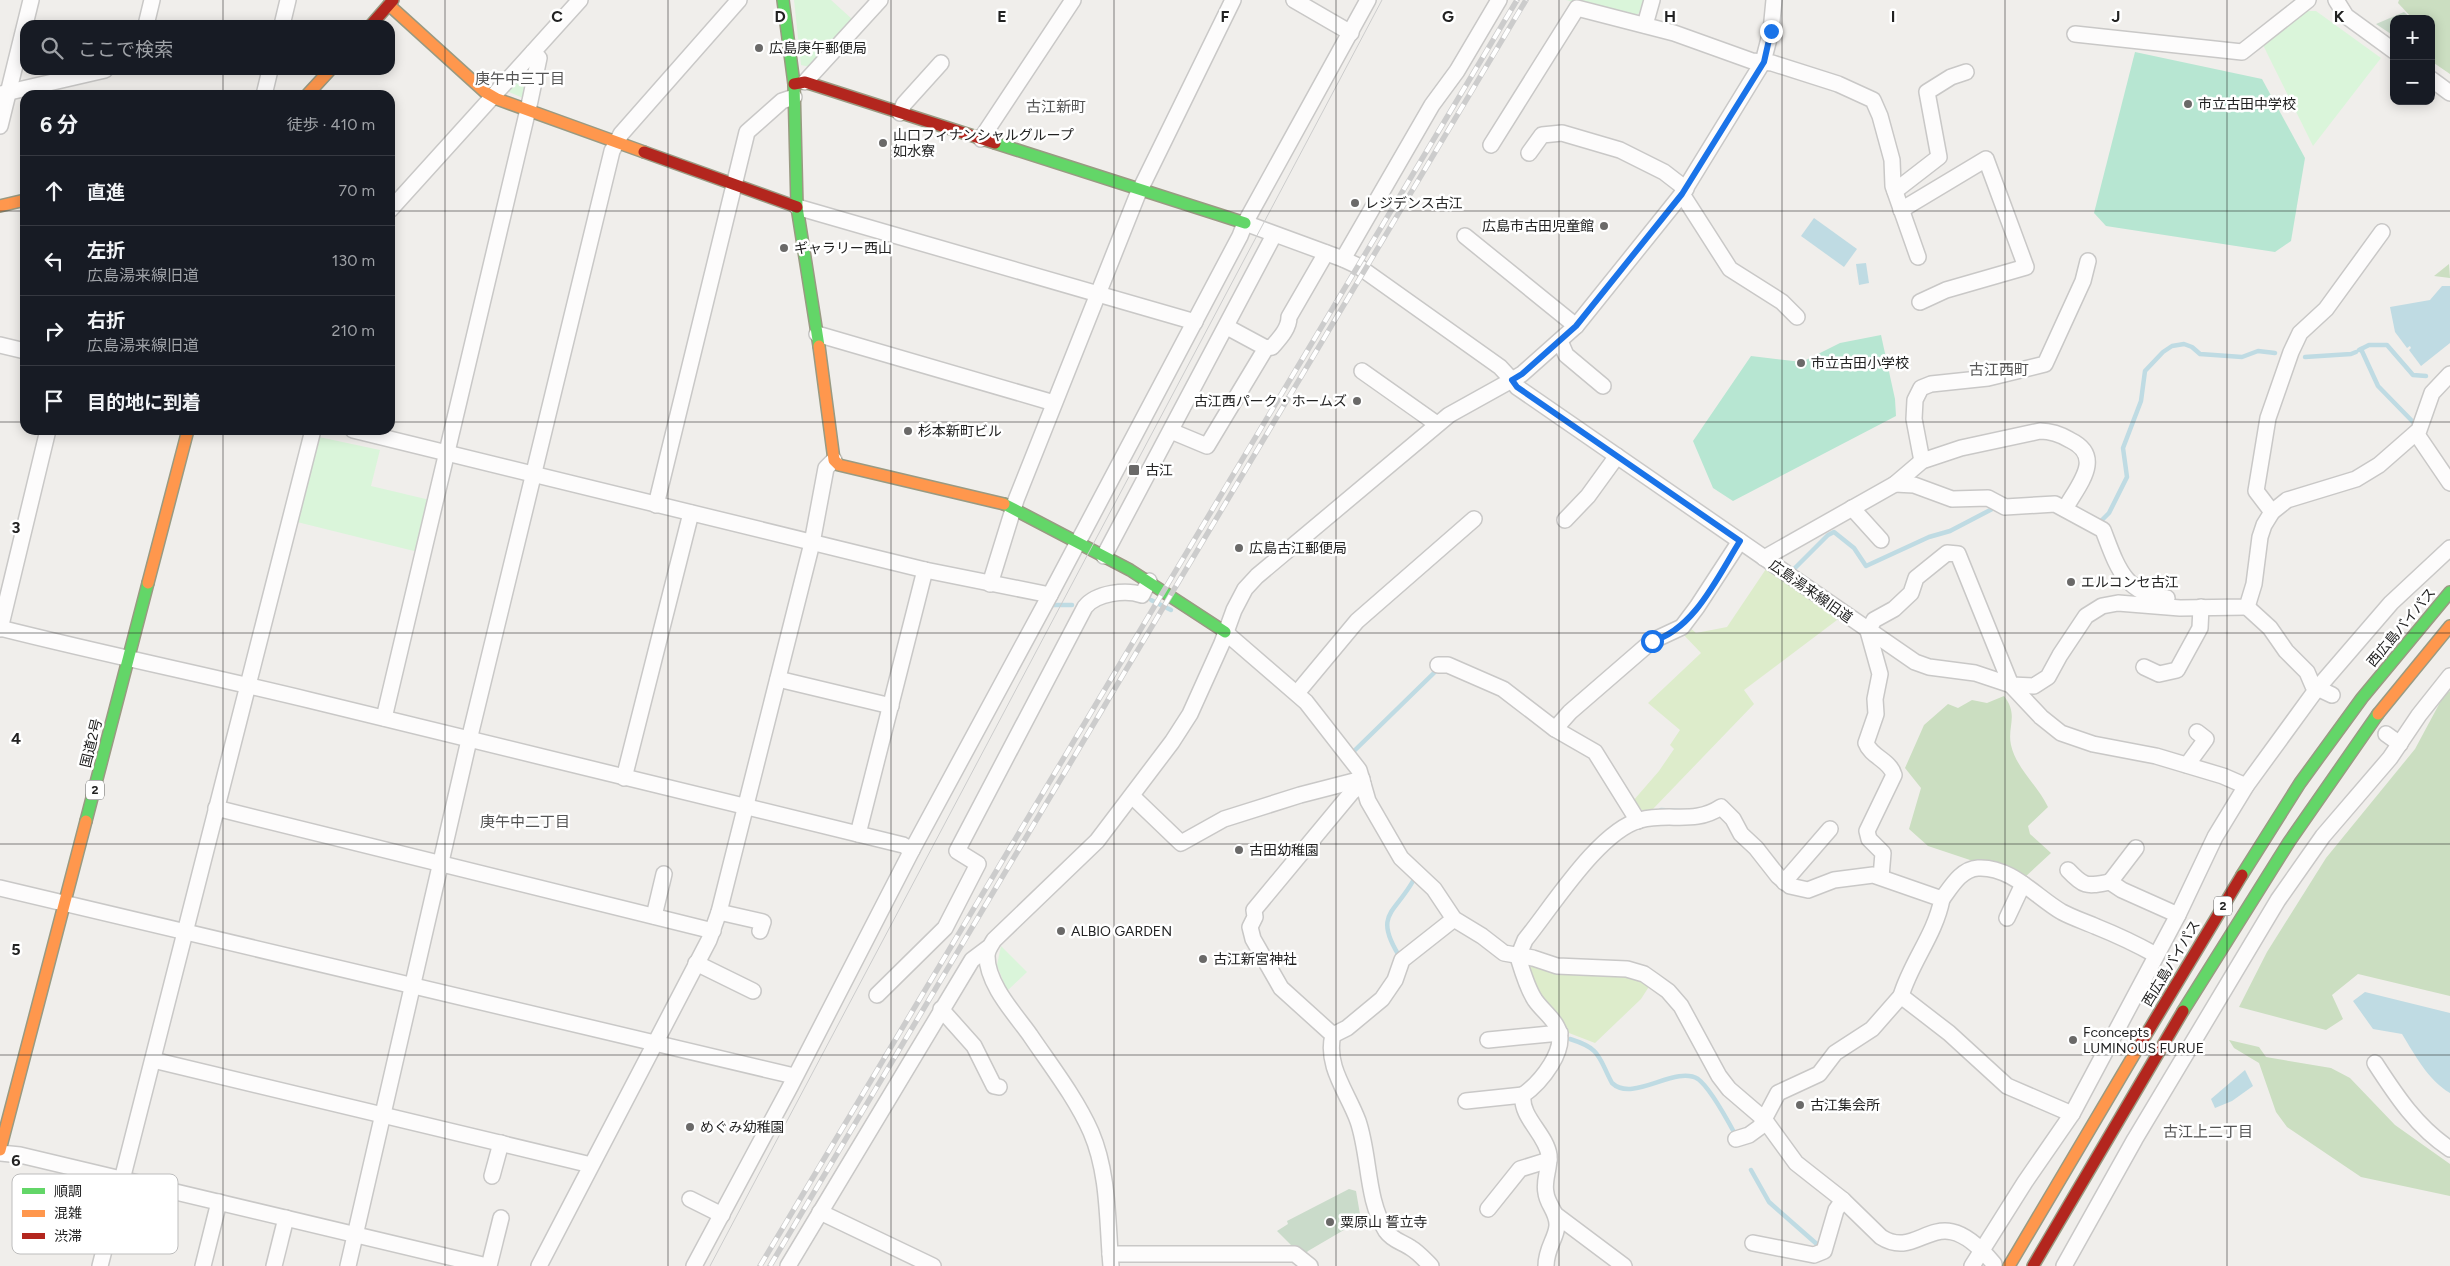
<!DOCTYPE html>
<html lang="ja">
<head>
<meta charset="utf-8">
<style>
	:root { --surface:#171b24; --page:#20242c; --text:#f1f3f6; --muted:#9ea1a6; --line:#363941 }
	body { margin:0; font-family:Figtree,"Noto Sans JP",sans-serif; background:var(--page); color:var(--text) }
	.controls { position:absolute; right:15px; top:15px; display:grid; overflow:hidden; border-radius:10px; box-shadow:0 2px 12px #0003 }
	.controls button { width:45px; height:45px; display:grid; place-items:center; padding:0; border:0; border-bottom:1px solid var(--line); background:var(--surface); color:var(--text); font:25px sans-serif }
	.stop { position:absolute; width:15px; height:15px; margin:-11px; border:4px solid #1a73e8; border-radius:50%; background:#fff }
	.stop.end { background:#1a73e8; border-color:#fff; box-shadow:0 1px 5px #0008 }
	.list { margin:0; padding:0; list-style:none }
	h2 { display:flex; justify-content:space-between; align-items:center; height:65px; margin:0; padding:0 20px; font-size:21px }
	h2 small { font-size:16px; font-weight:400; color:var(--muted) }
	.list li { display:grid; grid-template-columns:32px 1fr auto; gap:15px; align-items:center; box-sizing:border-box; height:70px; padding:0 20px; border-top:1px solid var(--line) }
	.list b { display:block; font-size:19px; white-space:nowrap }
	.list p { margin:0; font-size:16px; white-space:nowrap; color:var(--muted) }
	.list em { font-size:16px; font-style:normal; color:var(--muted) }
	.icon { flex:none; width:28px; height:28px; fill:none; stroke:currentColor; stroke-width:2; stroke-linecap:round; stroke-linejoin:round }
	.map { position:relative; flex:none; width:2450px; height:1266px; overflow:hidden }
	.search { position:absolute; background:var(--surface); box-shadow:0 2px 12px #0003; left:20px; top:20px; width:375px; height:55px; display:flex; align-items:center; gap:12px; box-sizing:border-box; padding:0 18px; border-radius:15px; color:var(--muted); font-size:19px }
	.panel { position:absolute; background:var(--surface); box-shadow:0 2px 12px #0003; left:20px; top:90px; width:375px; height:345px; border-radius:15px }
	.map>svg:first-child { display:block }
	.grass { fill:#ddeccb }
	.forest { fill:#cbdec1 }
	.cemetery { fill:#cadbca }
	.park { fill:#daf5da }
	.pitch { fill:#b7e6d2 }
	.water { fill:#bfdbe3 }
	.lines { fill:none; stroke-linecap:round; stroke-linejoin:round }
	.stream { stroke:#bfdbe3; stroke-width:4.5 }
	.street-casing { stroke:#c9c8c7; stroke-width:18 }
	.fast-casing { stroke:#999a82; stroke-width:14 }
	.slow-casing { stroke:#999a82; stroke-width:14 }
	.jam-casing { stroke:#999a82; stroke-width:14 }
	.street { stroke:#fdfcfc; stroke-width:15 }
	.fast { stroke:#63d668; stroke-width:11 }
	.slow { stroke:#ff974d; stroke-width:11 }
	.jam { stroke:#b3261e; stroke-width:11 }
	.tram { stroke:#ccc; stroke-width:1 }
	.rail-casing { stroke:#ccc; stroke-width:5.5 }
	.rail { stroke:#fff; stroke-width:4; stroke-dasharray:11; stroke-linecap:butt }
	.route { stroke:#1a73e8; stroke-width:6 }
	.grid { fill:none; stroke:#222; stroke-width:1; stroke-opacity:0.55 }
	.poi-dot { fill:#6a6968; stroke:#fff; stroke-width:2 }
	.labels { text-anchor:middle; stroke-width:5; stroke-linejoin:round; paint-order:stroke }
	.shield { fill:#fff; stroke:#646464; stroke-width:1 }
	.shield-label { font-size:12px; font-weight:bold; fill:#222 }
	.poi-label { font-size:14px; fill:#222; stroke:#fff; text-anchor:start }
	.street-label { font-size:14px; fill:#222; stroke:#fff }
	.neighbourhood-label { font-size:15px; fill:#555; stroke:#fff }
	.key { fill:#fff; stroke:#bdbdbd; stroke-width:1 }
	.key-label { font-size:14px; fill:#222 }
	.grid-label { font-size:16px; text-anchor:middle; font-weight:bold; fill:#222; stroke:#fff; stroke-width:5; stroke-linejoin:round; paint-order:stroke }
</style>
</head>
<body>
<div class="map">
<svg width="2450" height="1266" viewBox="0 0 2450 1266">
	<rect width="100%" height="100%" fill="#f0eeeb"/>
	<g class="grass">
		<path d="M1768,566L1841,617L1744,690L1754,704L1652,810H1642L1633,801L1659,771L1674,749L1670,745L1680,730L1648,703L1701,653L1681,632L1688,626L1696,633L1727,627Z"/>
		<path d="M1528,965L1631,976L1650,985L1641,999L1595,1043L1569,1033L1544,1002L1529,972Z"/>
	</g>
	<g class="forest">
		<path d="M2399,0H2450V74L2431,61V19H2413L2398,3Z"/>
		<path d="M2449,264L2450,278L2434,276Z"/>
		<path d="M2450,691V996L2358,974L2332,995L2343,1019L2326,1030L2239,1007L2267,952L2326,858L2415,749L2444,695Z"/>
		<path d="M2004,696C2019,715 2007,726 2011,745C2016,768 2038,786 2048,807L2028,826L2030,834L2051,853L2024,878L1928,846L1909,829L1921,788L1905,768L1924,725L1948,704L1958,708L1972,700L1987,703Z"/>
		<path d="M2229,1040L2259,1047L2266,1057L2331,1068L2350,1078L2395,1125L2450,1164V1196L2361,1177L2287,1127L2276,1112L2259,1063L2234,1048Z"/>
	</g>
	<g class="cemetery">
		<path d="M2404,12L2412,19H2394V36L2376,24Z"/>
		<path d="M1349,1189L1356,1191L1361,1220L1308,1251L1303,1257L1277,1231L1288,1224L1287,1221Z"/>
	</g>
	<g class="park">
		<path d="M794,0H831L853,20L810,67L801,65Z"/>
		<path d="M1566,0H1645L1643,10L1635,16Z"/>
		<path d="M2305,11H2316L2381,58L2313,146L2263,45Z"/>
		<path d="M526,68L531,71L523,98L509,92L508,89Z"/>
		<path d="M319,437L380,450L371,486L430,500L418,552L293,521Z"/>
		<path d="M1001,946L1027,972L1007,991L997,965Z"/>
	</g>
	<g class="pitch">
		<path d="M2135,52L2262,79L2305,158L2291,241L2275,252L2106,226L2094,213Z"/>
		<path d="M1881,335L1895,399L1896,416L1733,501L1713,488L1693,441L1751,356L1802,362L1840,343Z"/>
	</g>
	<g class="water">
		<path d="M1814,218L1857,249L1844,267L1801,236Z"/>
		<path d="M1866,263L1869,283L1859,285L1856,264Z"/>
		<path d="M2442,286H2450V343L2421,366L2409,350L2411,348L2410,346L2407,348L2395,332L2390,307L2430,300Z"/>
		<path d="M2365,992L2450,1013V1093C2428,1080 2415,1055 2402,1034L2373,1029L2353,1001Z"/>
		<path d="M2245,1070L2253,1086L2232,1101L2215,1108L2211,1099Z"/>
	</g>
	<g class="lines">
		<g class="stream">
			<path d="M2361,349L2378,386L2416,425"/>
			<path d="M2359,350L2369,345H2387L2413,375L2426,376"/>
			<path d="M2305,357L2351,354L2356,352"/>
			<path d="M2101,521L2109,513L2127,477L2123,448L2141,401L2145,371L2163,352L2172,346L2184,344L2192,347L2200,354L2242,357L2258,351L2275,353"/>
			<path d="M1793,570L1828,535L1834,532L1854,548L1866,566L1929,537L1950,531L1996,507"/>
			<path d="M1151,600L1171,610"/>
			<path d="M1052,605H1072"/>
			<path d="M1352,753L1438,669"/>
			<path d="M1661,810L1680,811"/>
			<path d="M1398,954C1374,914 1395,913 1413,881"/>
			<path d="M1570,1039C1602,1049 1598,1057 1612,1083C1633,1103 1675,1065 1698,1079C1709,1087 1728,1121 1735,1134"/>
			<path d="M1751,1170L1769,1202L1819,1246"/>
		</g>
		<g class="street-casing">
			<g id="street">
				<path d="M1294,0L1351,33"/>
				<path d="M1774,0L1771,31L1763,62L1682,194L1576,326L1522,374L1512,380L1517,387L1915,662L1929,667L1975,673L2011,685L2034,686L2048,677L2060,655L2086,616L2102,606L2118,603L2180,608L2247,607L2254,584L2260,537L2264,525L2272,512L2287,500L2356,479L2379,465L2419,430L2432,393L2450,374"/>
				<path d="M2336,0L2346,16L2394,51"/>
				<path d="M146,25L152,0"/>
				<path d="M282,25L288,0"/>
				<path d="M1645,25L1652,0"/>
				<path d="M2075,34L2242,52L2308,0"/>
				<path d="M2431,79L2450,93"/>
				<path d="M805,82L880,0"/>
				<path d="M1,94L105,70"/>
				<path d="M264,95L270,70"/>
				<path d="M900,113L904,104L941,63"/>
				<path d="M0,126L31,0"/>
				<path d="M981,139L1073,0"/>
				<path d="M1491,145L1577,8L1674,33L1752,61L1772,63L1838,84L1873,100L1880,116L1892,160L1893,186L1918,257"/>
				<path d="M1529,153L1542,135L1562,133L1620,150L1664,172L1686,189"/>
				<path d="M1895,191L1939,157L1927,92L1951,77L1966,72"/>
				<path d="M1682,194L1730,269L1782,302L1797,317"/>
				<path d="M797,207L1195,322"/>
				<path d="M390,210L580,0"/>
				<path d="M1901,210L1986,159L2026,267L1946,290L1920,302"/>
				<path d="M1465,236L1576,326"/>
				<path d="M1343,259L1432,105L1457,71L1499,0"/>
				<path d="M817,334L1054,403"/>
				<path d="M1560,341L1566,355L1603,386"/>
				<path d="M0,345L25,351"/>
				<path d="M1266,348L1272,347C1279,339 1289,329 1289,317L1326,253"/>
				<path d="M1362,371L1437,424"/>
				<path d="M353,430L925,570L1050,595"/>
				<path d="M1171,431L1207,446L1266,348L1227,327"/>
				<path d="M2416,433L2450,483"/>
				<path d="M1922,461L1914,419L1915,400L1921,388L1931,384L1988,378L2045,364L2083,281L2088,261"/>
				<path d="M1895,484L1914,485L1952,499L1988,498L2005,507L2055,504L2103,530C2117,566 2124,594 2167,598"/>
				<path d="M656,505L747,132L782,101L794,97"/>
				<path d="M1852,508L1881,540"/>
				<path d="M2272,512L2256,491L2268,418L2291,352L2300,333L2326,309L2382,232"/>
				<path d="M1565,520L1588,496L1617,456"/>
				<path d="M1104,556L1274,235"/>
				<path d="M1764,558L1895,484L1922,461L1961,448L2040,431C2052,431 2060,434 2070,440C2105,457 2078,485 2065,509"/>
				<path d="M990,584L1016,500L1137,196L1233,0"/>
				<path d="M2247,607L2270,628L2286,651L2307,672L2313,686L2332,695"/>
				<path d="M0,628C103,654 206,675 309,700C507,748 705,797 903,845L912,850"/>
				<path d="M0,629L48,430"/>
				<path d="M1225,632L1306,702L1359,770L1368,801L1401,858L1434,889L1454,919L1482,936L1504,953L1533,958L1557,966L1627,969L1644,974L1654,981L1668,991L1681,1006L1719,1076L1729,1089L1764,1119L1796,1163L1843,1200L1881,1237C1922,1263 1936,1193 1994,1264"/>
				<path d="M1438,665H1448L1503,689L1555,729L1595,752L1638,821"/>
				<path d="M2144,667L2159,674L2177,670L2200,628L2201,607"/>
				<path d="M778,679L891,706"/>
				<path d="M1297,693L1357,621L1474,519"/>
				<path d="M384,718L530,101L539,58L533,52"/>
				<path d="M1555,729L1570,712L1652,641L1682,627L1697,607L1740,541"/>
				<path d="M2386,734L2400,744"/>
				<path d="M2187,765L2206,739L2197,732"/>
				<path d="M624,778L691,513"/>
				<path d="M1132,796L1181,843L1224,819L1300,795L1362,779"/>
				<path d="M216,808L713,931"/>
				<path d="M858,834L925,570"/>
				<path d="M2068,870C2085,888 2087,886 2110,882L2122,890L2178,915"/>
				<path d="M1881,877L1883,853L1869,839L1867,831L1894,775C1890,760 1871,757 1866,743L1876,714L1875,699L1880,674L1868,631L1874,620L1894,609L1911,593L1916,578L1947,553L1958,554L2011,685L2041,717L2061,733L2093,744L2156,756L2223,776L2246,786"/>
				<path d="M1784,882L1830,829"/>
				<path d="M2110,882L2136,848"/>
				<path d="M0,888L794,1076"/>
				<path d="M1942,899C1951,887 1961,869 1978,868C2011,866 2036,897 2062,912C2073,918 2086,922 2097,927C2117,935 2136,944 2156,955"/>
				<path d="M719,912L763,922L760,931"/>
				<path d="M654,916L664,874"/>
				<path d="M2007,918L2023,884"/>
				<path d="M696,963L753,991"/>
				<path d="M877,995L945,928L978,864L957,851L1085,607C1096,593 1126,589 1142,595L1149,581"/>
				<path d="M941,1009L974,1046L994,1086L999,1087"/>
				<path d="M1333,1035L1281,988L1253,939L1250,927L1255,917L1254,910L1352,792L1363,784"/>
				<path d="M1488,1040L1560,1033"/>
				<path d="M153,1060L591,1165"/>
				<path d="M2375,1063C2397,1097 2417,1127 2450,1149"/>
				<path d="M1466,1101L1523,1095"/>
				<path d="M1736,1139L1749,1135L1760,1127L1778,1093L1819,1074L1835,1053L1872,1029L1901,996L1949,1033L2007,1086L2072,1114"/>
				<path d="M0,1153L20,1155L487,1266"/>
				<path d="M492,1176L501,1143"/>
				<path d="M690,1199L722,1215"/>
				<path d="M1488,1209L1520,1169L1549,1160"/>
				<path d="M820,1212L933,1266"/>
				<path d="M1556,1215L1624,1266"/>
				<path d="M1753,1243L1814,1255L1824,1251L1836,1210L1843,1200"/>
				<path d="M1110,1254H1295L1310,1266"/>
				<path d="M100,1266L313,430"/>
				<path d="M203,1266L219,1202"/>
				<path d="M274,1266L286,1218"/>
				<path d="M348,1266L469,740L612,151L621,134L739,0"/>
				<path d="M489,1266L501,1218"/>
				<path d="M539,1266L709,940L719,912L812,543L826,468L834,460"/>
				<path d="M694,1266L790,1087L912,850L1050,595L1240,236L1245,223L1368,0"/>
				<path d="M788,1266L972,960L988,948"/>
				<path d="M1111,1266C1107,1221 1109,1174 1091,1132C1076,1098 1051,1066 1030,1035C1015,1014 987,984 987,956C987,950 991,945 994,940L1097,841L1172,742L1190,714L1222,643L1234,610L1245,589L1257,576L1449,415L1512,380L1500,367L1358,266L1343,259L1245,223"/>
				<path d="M1431,1266C1425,1260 1418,1252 1411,1248C1403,1242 1393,1241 1386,1231C1366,1199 1370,1156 1358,1121C1348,1093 1325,1066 1333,1035L1347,1028L1382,999L1395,980L1402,960L1454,919"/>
				<path d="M1546,1266C1546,1248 1556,1239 1557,1226C1558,1213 1547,1204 1546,1193C1543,1181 1550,1168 1549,1155C1546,1134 1520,1117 1523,1095C1540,1083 1569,1049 1557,1027C1552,1017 1542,1010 1535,1000C1527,988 1522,970 1518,957L1525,940C1552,907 1599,831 1640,820C1670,812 1694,825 1721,807L1733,819L1741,834L1756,848L1778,876L1790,886L1808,890L1834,880L1873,875L1942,899C1935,935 1911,962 1901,996"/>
				<path d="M1972,1266L2025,1182L2072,1114L2178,915L2215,837L2246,786L2316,690L2391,603L2450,548"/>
				<path d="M2064,1266L2135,1139L2278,900L2323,836L2390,758L2419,715L2450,676"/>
			</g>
		</g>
		<g class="fast-casing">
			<g id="fast">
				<path d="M783,0L794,84L797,207L819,346"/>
				<path d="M995,143L1245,223"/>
				<path d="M1004,504L1130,570L1225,632"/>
				<path d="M86,821L148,583"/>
				<path d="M2242,875L2300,783L2362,698L2450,592"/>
				<path d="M2183,1011L2289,842L2378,714"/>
			</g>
		</g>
		<g class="slow-casing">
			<g id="slow">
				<path d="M389,5L485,92L497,99L644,152"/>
				<path d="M307,95L330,70"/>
				<path d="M0,206L25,200"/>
				<path d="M819,346L834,460L839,465L1004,504"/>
				<path d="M148,583L188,430"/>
				<path d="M2378,714L2450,626"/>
				<path d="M0,1150L86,821"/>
				<path d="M2009,1266L2138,1048"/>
			</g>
		</g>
		<g class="jam-casing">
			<g id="jam">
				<path d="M371,25L393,0"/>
				<path d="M794,84L805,82L995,143"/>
				<path d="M644,152L797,207"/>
				<path d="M2138,1048L2242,875"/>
				<path d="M2033,1266L2183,1011"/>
			</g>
		</g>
		<use href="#street" class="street"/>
		<use href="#fast" class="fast"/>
		<use href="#slow" class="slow"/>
		<use href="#jam" class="jam"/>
		<path class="tram" d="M710,1266L1382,0"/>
		<g class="rail-casing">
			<g id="rail">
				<path d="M760,1266L1517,0"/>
				<path d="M770,1266L1526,0"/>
			</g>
		</g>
		<use href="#rail" class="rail"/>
	</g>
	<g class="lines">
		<path class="route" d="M1652,641C1694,630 1718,576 1740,541L1517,387L1512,380L1522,374L1576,326L1682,194L1764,62L1771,31"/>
	</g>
	<path class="grid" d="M223,0V25M445,0V1266M668,0V1266M891,0V1266M1114,0V1266M1336,0V1266M1559,0V1266M1782,0V1266M2005,0V1266M2227,0V1266M223,70V95M0,211H25M390,211H2450M0,422H25M390,422H2450M223,430V1266M0,633H2450M0,844H2450M0,1055H2450"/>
	<g class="poi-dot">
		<circle cx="759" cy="48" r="5"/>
		<circle cx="2188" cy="104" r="5"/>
		<circle cx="883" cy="143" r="5"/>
		<circle cx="1355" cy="203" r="5"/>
		<circle cx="1604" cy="226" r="5"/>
		<circle cx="784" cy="248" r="5"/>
		<circle cx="1801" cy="363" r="5"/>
		<circle cx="1357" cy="401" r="5"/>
		<circle cx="908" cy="431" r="5"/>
		<rect x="1128" y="464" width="12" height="12" rx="2.5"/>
		<circle cx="1239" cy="548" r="5"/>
		<circle cx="2071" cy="582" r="5"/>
		<circle cx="1239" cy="850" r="5"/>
		<circle cx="1061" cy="931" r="5"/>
		<circle cx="1203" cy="959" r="5"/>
		<circle cx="2073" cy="1040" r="5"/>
		<circle cx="1800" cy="1105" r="5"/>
		<circle cx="690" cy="1127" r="5"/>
		<circle cx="1330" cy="1222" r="5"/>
	</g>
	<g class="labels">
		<g class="shield">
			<rect x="86" y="780.5" width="18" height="19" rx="4"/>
			<rect x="2214" y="896.5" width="18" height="19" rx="4"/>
		</g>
		<g class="shield-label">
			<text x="95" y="794">2</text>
			<text x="2223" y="910">2</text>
		</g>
		<g class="poi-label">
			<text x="769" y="53">広島庚午郵便局</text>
			<text x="2198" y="109">市立古田中学校</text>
			<text x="893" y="140">山口フィナンシャルグループ<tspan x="893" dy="16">如水寮</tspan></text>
			<text x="1365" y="208">レジデンス古江</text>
			<text x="1594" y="231" text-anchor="end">広島市古田児童館</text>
			<text x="794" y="253">ギャラリー西山</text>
			<text x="1811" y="368">市立古田小学校</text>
			<text x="1347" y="406" text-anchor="end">古江西パーク・ホームズ</text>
			<text x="918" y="436">杉本新町ビル</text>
			<text x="1145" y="475">古江</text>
			<text x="1249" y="553">広島古江郵便局</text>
			<text x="2081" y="587">エルコンセ古江</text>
			<text x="1249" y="855">古田幼稚園</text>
			<text x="1071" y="936">ALBIO GARDEN</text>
			<text x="1213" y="964">古江新宮神社</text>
			<text x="2083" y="1037">Fconcepts<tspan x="2083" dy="16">LUMINOUS FURUE</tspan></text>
			<text x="1810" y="1110">古江集会所</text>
			<text x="700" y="1132">めぐみ幼稚園</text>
			<text x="1340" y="1227">粟原山 誓立寺</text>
		</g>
		<g class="street-label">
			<text transform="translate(1811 591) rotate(35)" y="5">広島湯来線旧道</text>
			<text transform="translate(2401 627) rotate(-50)" y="5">西広島バイパス</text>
			<text transform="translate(91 743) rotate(-76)" y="5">国道2号</text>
			<text transform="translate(2171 963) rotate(-59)" y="5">西広島バイパス</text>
		</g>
		<g class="neighbourhood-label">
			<text x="520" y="84">庚午中三丁目</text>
			<text x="1056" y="112">古江新町</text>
			<text x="1999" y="375">古江西町</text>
			<text x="525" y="827">庚午中二丁目</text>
			<text x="2208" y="1137">古江上二丁目</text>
		</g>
	</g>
	<rect x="12" y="1174" width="166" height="80" rx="8" class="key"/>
	<rect x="22" y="1188" width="23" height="6" fill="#63d668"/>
	<rect x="22" y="1210" width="23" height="7" fill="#ff974d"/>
	<rect x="22" y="1233" width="23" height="6" fill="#b3261e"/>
	<g class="key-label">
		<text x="54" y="1196">順調</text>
		<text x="54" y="1218">混雑</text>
		<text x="54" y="1241">渋滞</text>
	</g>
	<g class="grid-label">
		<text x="557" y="22">C</text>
		<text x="780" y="22">D</text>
		<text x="1002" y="22">E</text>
		<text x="1225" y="22">F</text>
		<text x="1448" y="22">G</text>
		<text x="1670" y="22">H</text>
		<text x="1893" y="22">I</text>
		<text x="2116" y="22">J</text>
		<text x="2339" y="22">K</text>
		<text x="16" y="533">3</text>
		<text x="16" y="744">4</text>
		<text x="16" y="955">5</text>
		<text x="16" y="1166">6</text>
	</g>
</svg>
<div class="controls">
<button>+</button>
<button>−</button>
</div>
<div class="stop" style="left:1652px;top:641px"></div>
<div class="stop end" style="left:1771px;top:31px"></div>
<div class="search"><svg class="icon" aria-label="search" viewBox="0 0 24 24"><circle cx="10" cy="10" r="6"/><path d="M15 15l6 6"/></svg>ここで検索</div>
<section class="panel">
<h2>6 分<small>徒歩 · 410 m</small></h2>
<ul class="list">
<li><svg class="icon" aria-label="ahead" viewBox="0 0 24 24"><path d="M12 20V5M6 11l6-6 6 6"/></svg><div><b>直進</b></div><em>70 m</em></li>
<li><svg class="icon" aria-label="left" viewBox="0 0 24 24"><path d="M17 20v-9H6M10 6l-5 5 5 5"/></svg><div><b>左折</b><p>広島湯来線旧道</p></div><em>130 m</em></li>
<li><svg class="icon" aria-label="right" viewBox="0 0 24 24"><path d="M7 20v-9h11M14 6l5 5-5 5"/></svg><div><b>右折</b><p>広島湯来線旧道</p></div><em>210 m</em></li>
<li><svg class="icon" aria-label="arrive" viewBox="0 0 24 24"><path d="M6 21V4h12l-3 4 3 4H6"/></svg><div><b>目的地に到着</b></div></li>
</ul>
</section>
</div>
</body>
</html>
